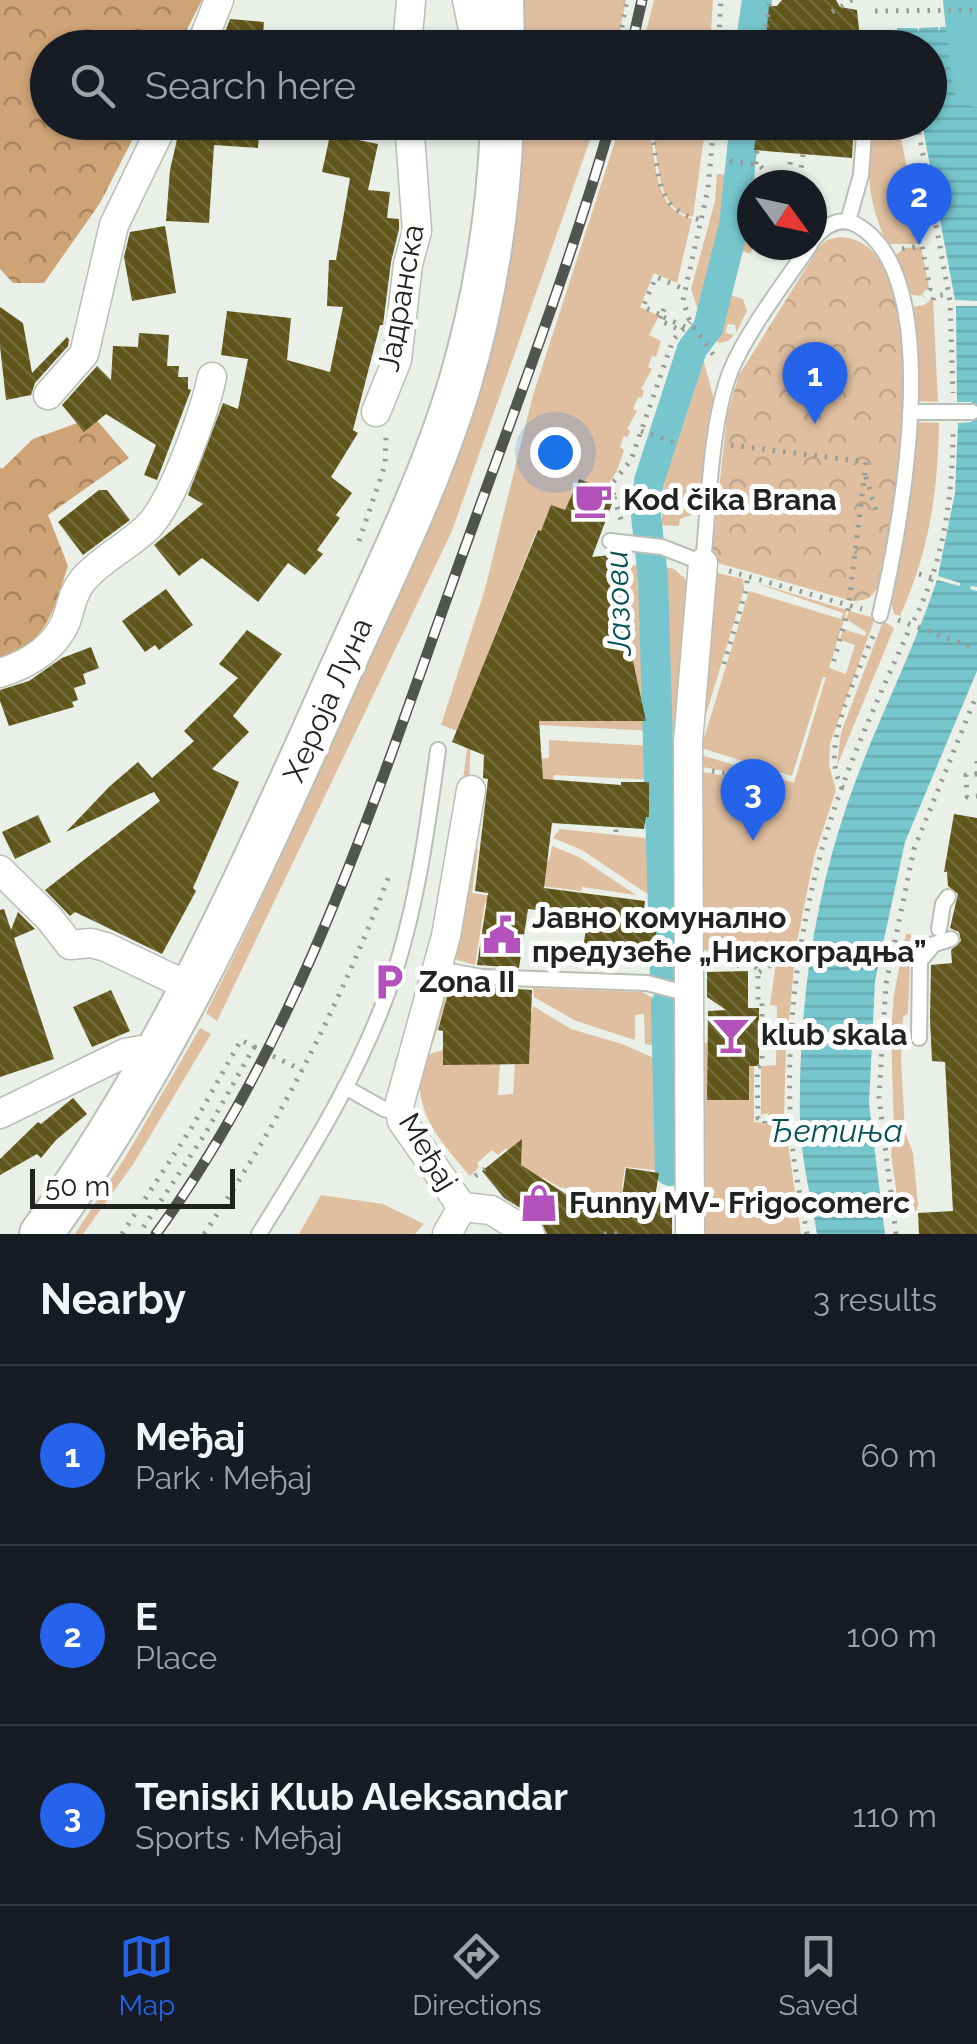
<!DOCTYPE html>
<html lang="en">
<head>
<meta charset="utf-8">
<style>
	:root { --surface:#171b24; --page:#242831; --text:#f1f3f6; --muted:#9ea1a6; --line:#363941; --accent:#2563eb }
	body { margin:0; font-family:Raleway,sans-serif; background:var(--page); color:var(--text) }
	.compass { position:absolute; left:737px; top:170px; width:90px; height:90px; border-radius:50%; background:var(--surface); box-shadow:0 2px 8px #0004; rotate:123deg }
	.scale { position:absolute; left:30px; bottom:25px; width:205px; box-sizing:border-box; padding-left:10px; border:5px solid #212320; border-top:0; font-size:28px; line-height:35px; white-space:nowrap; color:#212320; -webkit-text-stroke:8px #fff; paint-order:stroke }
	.you { position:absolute; left:555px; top:452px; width:35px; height:35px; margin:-25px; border:8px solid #fff; border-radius:50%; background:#1a73e8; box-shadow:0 0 0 15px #1a73e833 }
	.badge { display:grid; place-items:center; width:65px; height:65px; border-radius:50%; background:var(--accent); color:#fff; font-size:32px; font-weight:700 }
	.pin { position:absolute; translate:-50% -82px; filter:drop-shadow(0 2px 5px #0008) }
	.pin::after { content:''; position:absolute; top:52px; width:35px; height:30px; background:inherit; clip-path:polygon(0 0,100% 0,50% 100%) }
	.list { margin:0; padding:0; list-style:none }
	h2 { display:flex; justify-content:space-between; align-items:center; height:130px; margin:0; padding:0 40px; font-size:42px }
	h2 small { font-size:32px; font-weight:400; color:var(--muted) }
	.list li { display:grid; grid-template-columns:65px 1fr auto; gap:30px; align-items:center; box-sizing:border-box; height:180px; padding:0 40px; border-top:2px solid var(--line) }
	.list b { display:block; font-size:38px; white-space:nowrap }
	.list p { margin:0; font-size:32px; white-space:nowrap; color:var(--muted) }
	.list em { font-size:32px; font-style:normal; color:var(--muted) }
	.icon { flex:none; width:55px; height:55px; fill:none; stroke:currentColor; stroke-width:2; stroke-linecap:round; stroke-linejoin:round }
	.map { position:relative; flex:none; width:977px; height:1234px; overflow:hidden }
	.search { position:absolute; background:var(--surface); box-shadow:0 2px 8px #0004; left:30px; right:30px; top:30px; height:110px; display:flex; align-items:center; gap:25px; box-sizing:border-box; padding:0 35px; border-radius:55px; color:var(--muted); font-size:38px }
	.sheet { height:670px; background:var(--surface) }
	nav { display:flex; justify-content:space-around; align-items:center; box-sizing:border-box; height:140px; border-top:2px solid var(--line); background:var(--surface); font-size:28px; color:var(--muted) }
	nav a { display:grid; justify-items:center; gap:5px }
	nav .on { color:var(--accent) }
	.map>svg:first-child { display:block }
	.grass { fill:#dfbfa0 }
	.forest { fill:url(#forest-crowns) }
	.park { fill:url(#park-crowns) }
	.water { fill:url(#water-rules) }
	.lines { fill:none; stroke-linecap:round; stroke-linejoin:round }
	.canal { stroke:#77c6cd; stroke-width:30 }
	.river { stroke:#77c6cd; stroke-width:50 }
	.building { fill:url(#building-back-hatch) }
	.service-casing { stroke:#b9bfb6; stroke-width:18 }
	.minor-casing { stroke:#b9bfb6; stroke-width:31 }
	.primary-casing { stroke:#b9bfb6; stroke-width:46 }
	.path { stroke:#979b95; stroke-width:5; stroke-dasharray:2.5 8; stroke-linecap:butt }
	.service { stroke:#fff; stroke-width:14 }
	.minor { stroke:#fff; stroke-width:28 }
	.primary { stroke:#fff; stroke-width:42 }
	.rail-casing { stroke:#515450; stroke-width:11 }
	.rail { stroke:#fff; stroke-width:8; stroke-dasharray:22; stroke-linecap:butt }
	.path-bridge { stroke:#979b95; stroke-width:5; stroke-dasharray:2.5 8; stroke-linecap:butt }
	.labels { text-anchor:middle; stroke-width:10; stroke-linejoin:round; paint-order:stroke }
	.street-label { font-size:30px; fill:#212320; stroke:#fff }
	.poi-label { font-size:30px; font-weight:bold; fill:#212320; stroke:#fff; text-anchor:start }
	.water-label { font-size:32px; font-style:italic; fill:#065155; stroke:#fff }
</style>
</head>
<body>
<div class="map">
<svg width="977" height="1234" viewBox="0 0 977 1234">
	<defs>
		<pattern id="forest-crowns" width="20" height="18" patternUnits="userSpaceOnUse" patternTransform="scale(2.5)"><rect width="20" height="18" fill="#cea376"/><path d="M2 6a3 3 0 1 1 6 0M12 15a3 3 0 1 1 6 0" fill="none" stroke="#a78460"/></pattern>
		<pattern id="park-crowns" width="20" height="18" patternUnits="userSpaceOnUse" patternTransform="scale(2.5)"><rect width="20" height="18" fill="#dfbfa0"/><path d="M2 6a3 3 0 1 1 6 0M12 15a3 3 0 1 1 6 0" fill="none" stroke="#bfa48a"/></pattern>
		<pattern id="water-rules" width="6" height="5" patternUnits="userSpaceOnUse" patternTransform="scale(2.5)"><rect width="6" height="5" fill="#77c6cd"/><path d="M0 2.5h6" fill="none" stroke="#67aab0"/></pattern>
		<pattern id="building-back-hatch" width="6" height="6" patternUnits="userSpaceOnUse" patternTransform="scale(2.5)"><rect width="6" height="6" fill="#60561c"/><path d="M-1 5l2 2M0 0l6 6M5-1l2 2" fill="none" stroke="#726b3c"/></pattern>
	</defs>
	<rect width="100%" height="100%" fill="#eaf0e7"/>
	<g class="grass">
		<path d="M523,0H626L617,47H523Z"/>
		<path d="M654,0H713L710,47H642Z"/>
		<path d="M522,123H596L452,531L217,1021L206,1013C264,898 316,781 368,663C414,560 465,456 493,347C512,274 520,198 522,123Z"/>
		<path d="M621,123H647C658,155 650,208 692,219L677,283L654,273L640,307L659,316L649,335L661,341L656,357L652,356L648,367L652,369L641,389L644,391L642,398L638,397L633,409L637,411L627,429L630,430L628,437L624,436L620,447L624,450L617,471L605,489L578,479L566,511L541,531L537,530L464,713L471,736L469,787H462L469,735L441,725L485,589L533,395Z"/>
		<path d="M649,123H706L693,217C651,208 662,154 649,123Z"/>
		<path d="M872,123H898L922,244H887C866,196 867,174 872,123Z"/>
		<path d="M717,174L733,175L724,238L700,316L691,289L715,201Z"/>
		<path d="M747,177L758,178V185H752V245H755L750,254L739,250L727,294L743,299L747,311L736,333L735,325L728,324L725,333L734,335L728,341L718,343L714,327L717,311L741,225Z"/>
		<path d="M921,247L929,287L920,296L908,294L896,255L905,248Z"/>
		<path d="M933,298L938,402L917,401L911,307L924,305Z"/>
		<path d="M704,362L714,400L703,500L693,514L680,519L679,526L661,525L665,476L697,374Z"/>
		<path d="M917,422L939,423C938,493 929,552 900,616L894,614L891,601L908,512Z"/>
		<path d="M624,565L646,566L653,731L539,725V721L646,720L613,576Z"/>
		<path d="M661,566L674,569L691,584L681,733H665Z"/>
		<path d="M717,573L743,579L744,589L701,731Z"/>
		<path d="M750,581L847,610L829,668L846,674L855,645L840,640L843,629L865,636L866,632L846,619L849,611L875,618L830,744L829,765L836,790L814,857L796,947L786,1049L784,1116L801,1234H702L703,1043H707V1100H749V1066H754V1122L769,1123L768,1113L761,1115V1066L776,1065L777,1006L770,1005L778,948L756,947L755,953L727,951L725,958L703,949L702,772L778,785L780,781L702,767L701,755L794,783L826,677H823L792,776L701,748L749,591L841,619L843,613Z"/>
		<path d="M883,621L894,628L837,766L841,733Z"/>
		<path d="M549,740L653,746V780L554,775L551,804L518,781L538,759L549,758Z"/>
		<path d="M560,829L653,839L656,896L646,893L582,850L553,838Z"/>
		<path d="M552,846L579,857L636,895L582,887L581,891L541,886L530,909L485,902L475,965L457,960L450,953L471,848L478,849L472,893L532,902L539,860L549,861Z"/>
		<path d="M906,934H911L908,1013L903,1017L901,1059L905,1132L913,1153L918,1204L917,1210L900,1217L891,1154L894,1131L891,1032L894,994Z"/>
		<path d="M447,980L494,986V1007L532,1012L533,1006L571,1029L622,1044L661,1061L665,1120L664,1171L625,1167L622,1186L624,1197L595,1224L600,1194L559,1187L544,1178L529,1176L506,1148L498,1155L492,1150L477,1163L479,1167L470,1176C435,1135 414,1113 420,1057L443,1050L500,1063L498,1095L513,1094L515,1063L450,987L433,1043L427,1049Z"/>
		<path d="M533,988L642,992L659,1001L660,1047L645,1044L644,1014L635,1015V1040L576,1021L534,997Z"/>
		<path d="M200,1028L211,1034L134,1163L83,1234H75L126,1156Z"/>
		<path d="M321,1195L383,1204L424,1224L415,1234H299Z"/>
	</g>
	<g class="forest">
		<path d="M0,0H202L178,47L48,48V122L141,123L100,203L44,283H13L0,269Z"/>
		<path d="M94,417L129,458L48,515L68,566C54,608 48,645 0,657V467L2,469L33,439Z"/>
	</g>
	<path class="park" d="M840,237C930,241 902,455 894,513C890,537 890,574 873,594C868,600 860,601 852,601L718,563L712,556L727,415L739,375L819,247L827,240Z"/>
	<g class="water">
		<path d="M977,26V301L955,300L922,123L930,122V48L898,47L897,28H917L919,32V28L938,27L939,32L940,27Z"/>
		<path d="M956,306H977V587L971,586L970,589L977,591V671L905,842L875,981L869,1104L885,1234H817C811,1197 801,1159 800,1121C798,1013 813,901 849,799C875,725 912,655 937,580L960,586V583L938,576L955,493L958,423L972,422V402H957Z"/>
	</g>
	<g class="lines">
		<g class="canal">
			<path d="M750,48L757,0"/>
			<path d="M665,977L653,577L646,516L649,481L692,349L708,328L734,225L745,122"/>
			<path d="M666,1004L670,1171"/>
		</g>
		<path class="river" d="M968,0L977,82"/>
	</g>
	<g class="building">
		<path d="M782,0H836L840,7L857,10L861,48H765L769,6H777Z"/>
		<path d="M230,19L264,22L262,48H219Z"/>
		<path d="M181,122L221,125V122H260L258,148L214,145L209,223L166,221L170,170Z"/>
		<path d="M758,122H854L852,158L754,150Z"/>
		<path d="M332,126L356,131L353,139L378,144L368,190L390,192L387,218L399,219V229L391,262L383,325H380L353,430L358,433L331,477L352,493L336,515L340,518L317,550L323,554L305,575L288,563L258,602L202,558L179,576L154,545L203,504L188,495L223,403L238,409L248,359L221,355L227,311L291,318L287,360L330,372L343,307L327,306L329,260H336L350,178L322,172Z"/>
		<path d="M165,226L176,293L132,301L124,257L130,232Z"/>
		<path d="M0,307L23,323L32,373L67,337L69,339L68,346L35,383L31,395L6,400L0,346Z"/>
		<path d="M139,333L169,335L167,366H179L178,377H188V389L191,390L157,480L144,475L156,445L106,414L84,432L62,405L97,366L111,380L113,346L138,347Z"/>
		<path d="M579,479L616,493L592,557L610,555L646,721H539L543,779L621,785V782H649V817H646L644,829L552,823L544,888L645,901L642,927L656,929L657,965L643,956V962L582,955L588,916L528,909L519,968L477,965L488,893L475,891L488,779L483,778L484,755L452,742L538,530L541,531L551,505L565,510Z"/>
		<path d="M99,490H107L130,520L83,555L58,522Z"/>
		<path d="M166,589L193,625L159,650L155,645L145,652L122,621Z"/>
		<path d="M247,630L282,654L233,716L249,732L212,769L239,782L193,888L196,891L162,954L75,912L70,916L45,890L160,801L154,792L66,832L110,786L138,762L152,778L194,741L184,731L238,678L219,664Z"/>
		<path d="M91,647L99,668L83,674L86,684L74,688L78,700L72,702L74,707L9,726L0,701V690L29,681L62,658Z"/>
		<path d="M954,814L977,818V1234H919L918,1213L953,1211L945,1062L932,1061L930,1019L931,965L952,963L951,950L961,941L959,932L950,928L958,894L948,886L947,872H944Z"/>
		<path d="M38,815L51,842L15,859L2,832Z"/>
		<path d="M4,909L11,930L18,912L35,929L14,938L54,1059L0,1077V910Z"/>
		<path d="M748,971V1008H759V1066H749V1100H707L708,1011L726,1010L707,997V972Z"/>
		<path d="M450,986L473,993L474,986L532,990L529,1064L443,1065V1031L438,1030Z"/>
		<path d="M111,990L130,1031L92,1047L73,1007Z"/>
		<path d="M73,1098L87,1114L56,1140L41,1158L37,1154L0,1175V1159L38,1122L41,1124Z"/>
		<path d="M522,1139L521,1165L575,1200L577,1190L622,1198L626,1168L659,1173L655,1197L672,1199V1234H547L540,1220L504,1198L482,1171Z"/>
	</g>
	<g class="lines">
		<g class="service-casing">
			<g id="service">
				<path d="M872,48V47"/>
				<path d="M848,221L861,175L865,122"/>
				<path d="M812,241C823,227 839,215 857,225C949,277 900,531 880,615"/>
				<path d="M910,412H972"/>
				<path d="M610,541L662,547L703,563C709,505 710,423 731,370C747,331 785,282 810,245"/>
				<path d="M939,929L943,904L948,897"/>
				<path d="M438,969L482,977L647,983L689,994"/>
				<path d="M919,1038L920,961L934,944L951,939"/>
				<path d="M345,1087L384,1109L400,1114"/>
				<path d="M259,1234C311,1151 366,1063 396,968C418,898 428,823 438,750"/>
			</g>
		</g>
		<g class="minor-casing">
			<g id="minor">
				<path d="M467,0L477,48"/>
				<path d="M200,48L219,0"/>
				<path d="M407,48L411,0"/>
				<path d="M48,395L84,354L114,225L164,122"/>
				<path d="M376,412L397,360L408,264L417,231L409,122"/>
				<path d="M0,673C29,664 59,646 68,615C72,602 74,591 83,580C102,558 129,546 149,526C174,499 204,413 212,377"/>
				<path d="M0,870L49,918L70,945L91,943L106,947L192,988"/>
				<path d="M0,1114L125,1053L141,1050L156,1054"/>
				<path d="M462,1207L402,1121L399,1106L446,936L471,790"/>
				<path d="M462,1207L491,1210L530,1234"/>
				<path d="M447,1234L462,1207"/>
				<path d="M690,1234L688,742L703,563"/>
			</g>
		</g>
		<g class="primary-casing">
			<g id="primary">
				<path d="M502,0L503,48"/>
				<path d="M41,1234C160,1071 244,887 326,703C372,598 427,493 460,383C485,298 499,211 502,122"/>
			</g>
		</g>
		<g class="path">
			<path d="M875,11L977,10"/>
			<path d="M832,12L852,0"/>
			<path d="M618,48L627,0"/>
			<path d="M718,48L721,0"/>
			<path d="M763,48L770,0"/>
			<path d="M649,122C662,163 648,209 701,220"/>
			<path d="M714,122L708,189L683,300L690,322L715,357"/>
			<path d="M917,122L950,301L953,393"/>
			<path d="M883,124L899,122"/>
			<path d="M730,161L759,165L764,170"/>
			<path d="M756,164L757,150"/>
			<path d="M789,175L791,154"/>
			<path d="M800,178L803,154"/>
			<path d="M917,218L934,215"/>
			<path d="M902,249L922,246L930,289L923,296"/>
			<path d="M933,300L934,296L949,294"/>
			<path d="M664,309L661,316L685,327"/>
			<path d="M659,314L643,307L656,277L684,289"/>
			<path d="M661,316L659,320L682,331"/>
			<path d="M641,431L673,442"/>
			<path d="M731,445L866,462L848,610L833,664"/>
			<path d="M866,477L877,514"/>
			<path d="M607,490L631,460L673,340L690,322"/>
			<path d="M614,497L622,523"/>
			<path d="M359,541L385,465L386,437"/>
			<path d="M729,571L862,609"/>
			<path d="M919,574L933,578"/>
			<path d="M914,620C944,561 953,495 953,429"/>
			<path d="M724,664L747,587V576"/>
			<path d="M712,771L779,783"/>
			<path d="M977,774L966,775L967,797L977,796"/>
			<path d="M977,774V753"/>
			<path d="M843,788C816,750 860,670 875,631"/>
			<path d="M616,832V828"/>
			<path d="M716,961L735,966L749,962L758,969V1001H762V1064L757,1068L758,1118L765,1119V1123"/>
			<path d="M728,964L732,954H739L749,962L755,955H771"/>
			<path d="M759,972L769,966L772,947"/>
			<path d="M254,1047L302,1070"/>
			<path d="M475,1176L485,1169"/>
			<path d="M122,1234L192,1127L241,1040L254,1047L205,1134L139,1234"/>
			<path d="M204,1234C281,1121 342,1000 390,873"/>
			<path d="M604,1234H618"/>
			<path d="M807,1234C801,1199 793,1164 791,1129C785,1035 798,932 824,842C845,769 878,699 909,630"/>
			<path d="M896,1234L879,1098L886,984L914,849L977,694"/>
		</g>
		<use href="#service" class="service"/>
		<use href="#minor" class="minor"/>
		<use href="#primary" class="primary"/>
		<g class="rail-casing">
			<g id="rail">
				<path d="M631,48L642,0"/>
				<path d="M156,1234C299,1038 372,807 453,581C507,429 566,278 611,122"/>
			</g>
		</g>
		<use href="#rail" class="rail"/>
		<path class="path-bridge" d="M898,620L977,649"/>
	</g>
	<defs>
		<g id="cafe-bare" transform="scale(3)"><path d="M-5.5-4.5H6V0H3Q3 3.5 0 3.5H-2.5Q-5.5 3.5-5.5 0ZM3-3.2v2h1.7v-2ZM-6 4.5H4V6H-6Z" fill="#b352ba" stroke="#fff" stroke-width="2.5" paint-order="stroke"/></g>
		<g id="civic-bare" transform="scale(3)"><path d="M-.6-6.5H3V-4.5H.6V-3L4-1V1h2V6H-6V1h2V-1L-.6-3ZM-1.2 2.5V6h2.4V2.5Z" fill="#b352ba" stroke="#fff" stroke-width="2.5" paint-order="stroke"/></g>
		<g id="parking-bare" transform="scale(3)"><path d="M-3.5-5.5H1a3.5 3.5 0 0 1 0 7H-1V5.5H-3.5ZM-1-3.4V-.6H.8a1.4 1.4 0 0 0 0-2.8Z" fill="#b352ba" stroke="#fff" stroke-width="2.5" paint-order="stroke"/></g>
		<g id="bar-bare" transform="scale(3)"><path d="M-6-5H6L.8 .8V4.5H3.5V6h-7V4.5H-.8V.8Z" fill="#b352ba" stroke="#fff" stroke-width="2.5" paint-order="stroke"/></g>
		<g id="shop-bare" transform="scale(3)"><path d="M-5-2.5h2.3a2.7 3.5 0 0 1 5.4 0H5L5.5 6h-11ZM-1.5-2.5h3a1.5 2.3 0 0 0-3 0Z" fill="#b352ba" stroke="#fff" stroke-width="2.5" paint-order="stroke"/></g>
	</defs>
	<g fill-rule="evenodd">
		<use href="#cafe-bare" x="593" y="500"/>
		<use href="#civic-bare" x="502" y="935"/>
		<use href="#parking-bare" x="389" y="982"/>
		<use href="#bar-bare" x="731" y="1035"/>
		<use href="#shop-bare" x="539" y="1203"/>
	</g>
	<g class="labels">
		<g class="street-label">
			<text transform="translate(401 298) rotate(-80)" y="10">Јадранска</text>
			<text transform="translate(328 700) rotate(-66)" y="10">Хероја Луна</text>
			<text transform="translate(428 1152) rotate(59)" y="10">Међај</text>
		</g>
		<g class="poi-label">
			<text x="623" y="510">Kod čika Brana</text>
			<text x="532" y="928">Јавно комунално<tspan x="532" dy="34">предузеће „Нискоградња”</tspan></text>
			<text x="419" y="992">Zona II</text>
			<text x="761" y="1045">klub skala</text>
			<text x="569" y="1213">Funny MV- Frigocomerc</text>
		</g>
		<g class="water-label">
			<text transform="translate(618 603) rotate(-92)" y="11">Јазови</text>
			<text x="836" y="1142">Ђетиња</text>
		</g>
	</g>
</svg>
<svg class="compass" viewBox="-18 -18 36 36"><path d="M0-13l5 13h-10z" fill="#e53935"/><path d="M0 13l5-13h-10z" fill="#9ea1a6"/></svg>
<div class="scale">50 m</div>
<div class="you"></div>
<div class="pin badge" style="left:815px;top:424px">1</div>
<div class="pin badge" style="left:919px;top:245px">2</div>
<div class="pin badge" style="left:753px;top:841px">3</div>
<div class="search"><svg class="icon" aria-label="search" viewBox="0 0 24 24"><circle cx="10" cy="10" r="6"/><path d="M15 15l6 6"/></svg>Search here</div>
</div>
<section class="sheet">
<h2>Nearby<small>3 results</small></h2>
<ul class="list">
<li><span class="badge">1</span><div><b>Међај</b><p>Park · Међај</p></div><em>60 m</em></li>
<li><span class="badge">2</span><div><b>E</b><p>Place</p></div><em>100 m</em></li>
<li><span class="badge">3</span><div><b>Teniski Klub Aleksandar</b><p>Sports · Међај</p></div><em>110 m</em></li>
</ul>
</section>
<nav>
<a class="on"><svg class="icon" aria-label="map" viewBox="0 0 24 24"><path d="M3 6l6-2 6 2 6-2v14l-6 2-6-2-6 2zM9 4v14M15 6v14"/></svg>Map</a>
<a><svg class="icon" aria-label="directions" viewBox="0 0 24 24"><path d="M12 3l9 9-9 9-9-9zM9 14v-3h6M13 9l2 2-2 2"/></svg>Directions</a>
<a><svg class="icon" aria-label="saved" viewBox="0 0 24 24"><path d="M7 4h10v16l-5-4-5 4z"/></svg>Saved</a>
</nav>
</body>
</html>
